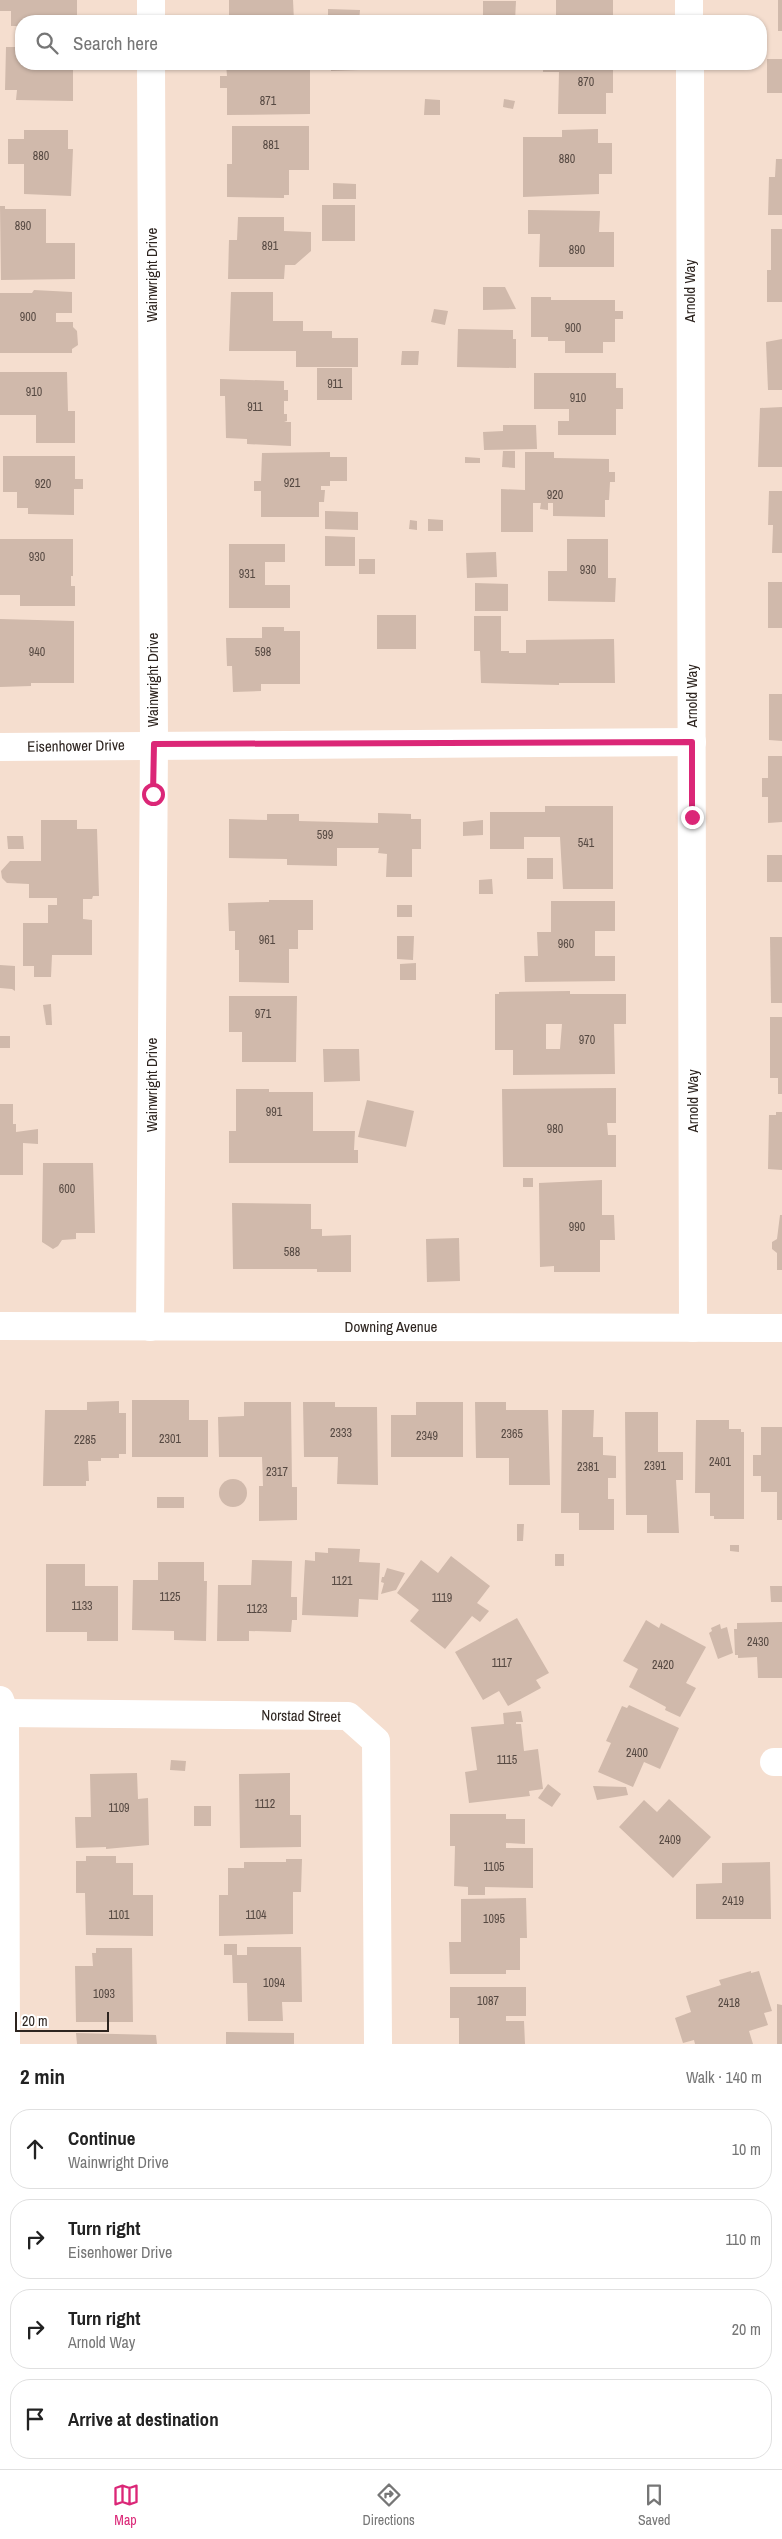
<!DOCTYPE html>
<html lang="en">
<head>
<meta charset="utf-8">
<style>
	:root { --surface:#fff; --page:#f2f2f2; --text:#222; --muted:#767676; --line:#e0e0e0; --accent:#db2777 }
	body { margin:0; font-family:"Archivo Narrow",sans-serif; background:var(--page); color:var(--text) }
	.scale { position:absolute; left:15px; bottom:12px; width:94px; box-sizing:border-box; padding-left:5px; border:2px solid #2d241f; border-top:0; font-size:14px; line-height:18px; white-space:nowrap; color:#2d241f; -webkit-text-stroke:4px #fff; paint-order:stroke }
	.stop { position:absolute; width:15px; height:15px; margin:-11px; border:4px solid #db2777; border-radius:50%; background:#fff }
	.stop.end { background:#db2777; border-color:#fff; box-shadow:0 1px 5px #0008 }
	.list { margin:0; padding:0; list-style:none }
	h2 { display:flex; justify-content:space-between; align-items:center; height:65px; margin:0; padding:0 20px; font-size:21px }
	h2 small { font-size:16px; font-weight:400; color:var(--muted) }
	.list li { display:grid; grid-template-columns:32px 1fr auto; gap:15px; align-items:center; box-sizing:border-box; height:80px; margin:0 10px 10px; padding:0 10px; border:1px solid var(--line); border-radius:20px }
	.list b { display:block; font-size:19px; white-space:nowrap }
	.list p { margin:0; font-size:16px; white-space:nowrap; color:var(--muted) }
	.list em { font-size:16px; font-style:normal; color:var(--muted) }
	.icon { flex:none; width:28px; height:28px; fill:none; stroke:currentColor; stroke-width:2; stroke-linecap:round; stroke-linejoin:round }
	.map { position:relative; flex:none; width:782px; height:2044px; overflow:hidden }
	.search { position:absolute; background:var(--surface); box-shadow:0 1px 4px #0004; left:15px; right:15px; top:15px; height:55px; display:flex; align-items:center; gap:12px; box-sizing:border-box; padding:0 18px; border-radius:20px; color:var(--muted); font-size:19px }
	.sheet { height:425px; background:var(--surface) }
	nav { display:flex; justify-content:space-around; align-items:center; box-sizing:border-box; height:70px; border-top:1px solid var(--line); background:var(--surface); font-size:14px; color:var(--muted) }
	nav a { display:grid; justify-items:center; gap:2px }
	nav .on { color:var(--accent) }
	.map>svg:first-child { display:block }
	.building { fill:#d0b9ab; fill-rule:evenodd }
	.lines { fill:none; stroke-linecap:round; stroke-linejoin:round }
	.minor { stroke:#fff; stroke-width:28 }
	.route { stroke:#db2777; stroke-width:6 }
	.labels { text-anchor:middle; stroke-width:4.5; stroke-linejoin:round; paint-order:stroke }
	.number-label { font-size:12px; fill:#564942 }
	.street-label { font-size:15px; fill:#2d241f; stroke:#fff }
</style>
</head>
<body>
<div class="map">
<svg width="782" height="2044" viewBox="0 0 782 2044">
	<rect width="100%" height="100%" fill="#f5decf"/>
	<g class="building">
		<path d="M0,0H77V21H21V26H11V11H0Z"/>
		<path d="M229,0H293L294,21H229Z"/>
		<path d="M556,0H613V20L556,21Z"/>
		<rect x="778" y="0" width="4" height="31"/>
		<path d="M483,1H516L515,21H483Z"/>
		<path d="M328,9L360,10L359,21H328Z"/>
		<path d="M6,47H21V64H73V101L16,100L17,90H5Z"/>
		<rect x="767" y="59" width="15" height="34"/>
		<path d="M226,64H295V66H310V114L227,115V88H220V76H227Z"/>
		<path d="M331,64H359V70L331,71Z"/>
		<path d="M543,64H598V67H613V93H606V114H558L559,72H543Z"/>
		<path d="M425,99L440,100V115H424Z"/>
		<path d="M504,99L515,101L513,109L503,107Z"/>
		<path d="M232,126H309V170H289V195H284V198L227,197V164H232Z"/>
		<path d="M598,129V143H612V174H599V194L523,197V137H562V130Z"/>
		<path d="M24,130H68V149H73L71,196L24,194V164H8V139H24Z"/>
		<path d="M776,159H782V215H768L769,177H775Z"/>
		<path d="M333,183L356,184V199H333Z"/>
		<rect x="322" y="205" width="33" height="36"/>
		<path d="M0,206H5V209H46V243H75V279L1,280Z"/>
		<path d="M528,210L600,211L599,232H614V267H539L540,234H528Z"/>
		<path d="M238,217H284V231L311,232V251L295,265H285L284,279H228L229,240H237Z"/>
		<path d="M771,229H782V302H767V270H771Z"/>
		<path d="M483,287H505L516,309L483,310Z"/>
		<path d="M34,290L72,292V313H56V322H73V327L77,331L78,345L72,349V353H0V293H32Z"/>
		<path d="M231,292H273V321H303V331H332V338H358V367H296V351H229Z"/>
		<path d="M531,297H551V300H615V311H623V319H615V342H603V353H565V341H548V337H531Z"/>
		<path d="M434,309L448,311L445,325L431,322Z"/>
		<path d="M458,329L513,330V339H516V368L457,367Z"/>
		<path d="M782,339V390H768L766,342Z"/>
		<path d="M402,351H419L418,365H401Z"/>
		<rect x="317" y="368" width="35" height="32"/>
		<path d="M0,372H67L68,411H75V443H36V415H0Z"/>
		<path d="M534,373H616V388H623V409H616V435H558V421H569V409H534Z"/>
		<path d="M220,379L284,381V390H288V401H284V414H287V421L284,422H291V446L247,444V439L226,438L225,396H220Z"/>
		<path d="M782,407V467H758L760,408Z"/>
		<path d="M503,425H536L537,449L484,450L483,432L503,431Z"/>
		<path d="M503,451H515V468L502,467Z"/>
		<path d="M330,452V457H347V481H330V486H321V490H325L324,502H319V517H261V491H254V481H261L262,453Z"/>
		<path d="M525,452H554V458L609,459V472H615V482H610L609,500H605V517L553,516V503H548V510L540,509L541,503H533V532H501V489L525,490Z"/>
		<path d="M3,456H75V479H83V489H74V515L28,514V508H17V492H3Z"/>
		<path d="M465,457L480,458V463H465Z"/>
		<path d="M769,491H782V553H772L773,525H768Z"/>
		<path d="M325,511L358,512V530L325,529Z"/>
		<path d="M428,519L443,520V531H428Z"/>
		<path d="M410,520L417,521V530L409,529Z"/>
		<path d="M325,536L355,537V566H325Z"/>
		<path d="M0,539H73V576H71V586H75V606H20V595H0Z"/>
		<path d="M567,539H608V578H616L615,602L548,601V571H567Z"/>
		<path d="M229,544H285V562H265V585H290V608H229Z"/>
		<path d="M496,552L497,577L467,578L466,553Z"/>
		<rect x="359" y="559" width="16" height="15"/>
		<rect x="768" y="582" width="14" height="46"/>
		<path d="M475,583L508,584V611H475Z"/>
		<rect x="377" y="615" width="39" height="34"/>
		<path d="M474,616H501V651H509V653H526V640L614,639L615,683H559V685L481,683L480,651H474Z"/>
		<path d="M0,619L74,621V683H31V686L0,687Z"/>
		<path d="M262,627H284V631H300V684H261V691L233,692L232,666H227L226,638H262Z"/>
		<path d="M769,694H782V741L769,740Z"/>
		<path d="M768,756H782V822L768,823V797H762V778H768Z"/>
		<path d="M545,806H613V889H563L560,837H524V849H490V812H545Z"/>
		<path d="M378,813L411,814V819H421V849H412V877H386L387,854L378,853L379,848H337V866L287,865V859L229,858V819L267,820V814H299V821L378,823Z"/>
		<path d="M41,820H77V829H97L99,896H93L92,899H83V919L92,920V955H52L51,977H34V966H23V923H48V905H57V898H29V884L7,883L2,878L1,871L10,861H41Z"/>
		<path d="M483,820V835L463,836V822Z"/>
		<path d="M7,836H23L24,849H8Z"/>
		<rect x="767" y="855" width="15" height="27"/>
		<rect x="527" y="858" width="26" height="21"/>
		<path d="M492,879L493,894H479V880Z"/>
		<path d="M269,900H313V930H298V949H289V983L239,982V950H235V931H229L228,903L269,902Z"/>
		<path d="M551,901H615V931H595V956H615V981L525,982L524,956H538L537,932H551Z"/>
		<rect x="397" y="905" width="15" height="12"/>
		<path d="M397,936H414L413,960L397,959Z"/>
		<path d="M770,937H782V1003H771Z"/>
		<path d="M416,963V980H400V964Z"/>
		<path d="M0,965L15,966V991L12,989L0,988Z"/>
		<path d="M570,991V994H626V1024H614L615,1074L513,1075V1050H495V994H499V992ZM546,1024H562L560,1049H546Z"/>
		<path d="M229,996H297L296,1062H242V1032H229Z"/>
		<path d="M51,1004L52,1025H46L43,1005Z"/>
		<path d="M770,1017H782V1094H778V1078H770Z"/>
		<rect x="0" y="1036" width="10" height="12"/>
		<path d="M323,1049H359L360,1081L324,1082Z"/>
		<path d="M616,1088V1123H607L608,1135H616V1167H503L502,1089Z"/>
		<path d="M236,1089H269V1092H313V1131H355L354,1150H358V1163H229V1131H236Z"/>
		<path d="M367,1100L414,1111L406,1147L358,1137Z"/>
		<path d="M0,1104H13V1124H16V1132L38,1129V1144L23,1143V1175H0Z"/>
		<path d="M776,1112H782V1170L768,1169L769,1115H776Z"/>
		<path d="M43,1163H93L95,1233H76V1239L62,1240L58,1246L53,1249L42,1242Z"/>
		<rect x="523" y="1178" width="10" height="9"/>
		<path d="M602,1180V1215H614L615,1240H600V1272H554V1266L540,1267L539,1183Z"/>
		<path d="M232,1203L311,1204V1229H322V1236L351,1235V1272H317V1269H233Z"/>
		<path d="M780,1215H782V1270H777V1253L772,1249V1242L777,1239Z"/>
		<path d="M459,1238L460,1281L427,1282L426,1239Z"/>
		<path d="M132,1400H189V1420H208V1457H132Z"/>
		<path d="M119,1401V1413H126V1454H119V1458H101V1461H88L89,1481H86V1486H43L45,1410H87V1402Z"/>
		<path d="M244,1402H291L292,1487H297V1520L259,1521V1486H263L262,1457H219L218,1417L244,1416Z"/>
		<path d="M303,1402H335V1407H377L378,1485L337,1484L338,1457H304Z"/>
		<path d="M416,1402H463V1457H391V1415H416Z"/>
		<path d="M475,1402H506V1410H548L550,1485H509V1458H476Z"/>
		<path d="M562,1410H594L593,1437H603V1455L616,1456V1478H608V1499H614V1530H579V1513H561Z"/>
		<path d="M625,1412H658V1452H683V1480H676L679,1533H647V1515H626Z"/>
		<path d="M696,1420H729V1429H741V1432H744V1519H714V1516H710V1493H695Z"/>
		<path d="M761,1427H782V1520H777V1492H761V1476H753V1455H761Z"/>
		<circle cx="233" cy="1493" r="14"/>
		<rect x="157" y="1497" width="27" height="11"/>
		<path d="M517,1524H524L523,1541H517Z"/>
		<path d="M730,1545H739V1552L730,1551Z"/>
		<path d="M328,1548L360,1549L359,1562L380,1563L378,1600L359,1599L358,1617L302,1615L305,1560L315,1561V1552L328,1553Z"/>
		<rect x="555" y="1554" width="9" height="12"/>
		<path d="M451,1556L490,1586L477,1603L489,1611L480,1622L472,1616L445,1649L410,1621L419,1610L397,1593L421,1560L438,1573Z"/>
		<path d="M252,1560L292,1561L291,1597H297V1620H292L291,1632L249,1631V1641H217L218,1585H251Z"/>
		<path d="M158,1562H204V1581H207L206,1641L174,1640V1631L132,1630L133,1580H158Z"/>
		<path d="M46,1564H85V1586H118V1641H87V1632H46Z"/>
		<path d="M387,1568L405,1573L396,1590L381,1594L384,1583L381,1582L382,1577H384Z"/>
		<path d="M770,1586H782V1602H771Z"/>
		<path d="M517,1618L549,1673L536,1680L541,1688L508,1706L499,1691L483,1700L455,1652Z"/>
		<path d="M646,1620L659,1628L661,1623L706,1647L686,1683L696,1688L680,1717L665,1710L666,1707L629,1687L638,1669L623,1661Z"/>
		<path d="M782,1622V1678H758L757,1657L738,1658V1655H735L734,1629H737V1623Z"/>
		<path d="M720,1624L721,1629L727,1627L733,1653L718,1659L709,1633L712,1631L711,1628Z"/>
		<path d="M629,1705L679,1728L660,1769L644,1762L633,1787L598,1772L611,1743L606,1741L622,1706L627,1708Z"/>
		<path d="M521,1711L523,1722H516V1724H521L524,1751L538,1749L543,1789L529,1791L530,1796L469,1803L465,1772L477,1770L471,1727L504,1724L503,1713Z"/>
		<path d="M171,1760L186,1761L185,1771L170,1770Z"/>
		<path d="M137,1773L138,1799L148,1798L149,1845L106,1849V1847L76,1848L75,1817H91L90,1774Z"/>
		<path d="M290,1773V1815H301V1847L240,1848L239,1774Z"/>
		<path d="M548,1784L561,1794L552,1807L538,1798Z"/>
		<path d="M593,1786L626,1787L628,1795L597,1800Z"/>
		<path d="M669,1799L711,1837L673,1878L619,1827L644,1800L657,1812Z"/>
		<rect x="194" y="1806" width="17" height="20"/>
		<path d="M450,1814H506V1819H525V1844L506,1843V1848H533V1888L485,1887V1895H468V1887L454,1886L455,1846H450Z"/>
		<path d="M86,1856H116V1863H133V1895H153V1936L86,1935L85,1893H76V1861H86Z"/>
		<path d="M286,1859H302L301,1892H293V1934L219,1936V1895H228V1868H244V1862H286Z"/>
		<path d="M770,1862L771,1919H696V1884L722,1883V1863Z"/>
		<path d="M526,1898L527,1938H520V1970H506V1974H450L449,1942H461V1899Z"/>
		<path d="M224,1944H237V1955H247V1947H301L302,2002H282L283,2021H248L247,1983H233L232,1955H224Z"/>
		<path d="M96,1948H132L133,2022H76L75,1966H93L92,1953H96Z"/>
		<path d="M751,1971V1973L759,1971L772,2011L764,2013L768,2025L749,2031L753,2044H695L694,2040L683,2043L675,2018L691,2012L686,1996L721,1985L719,1980Z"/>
		<path d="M450,1987H526V2016H506V2021H524L525,2044H459V2018H450Z"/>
		<path d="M777,2004L782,2005V2044H777Z"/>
		<path d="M226,2032L294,2033V2044H226Z"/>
		<path d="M76,2033L156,2035L157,2044H77Z"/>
	</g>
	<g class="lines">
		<g class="minor">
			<path d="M151,0V21"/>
			<path d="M689,0V21"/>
			<path d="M690,64L693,1328"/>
			<path d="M0,747L692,742"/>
			<path d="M0,1326L782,1328"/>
			<path d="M150,1327L154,744L151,64"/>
			<path d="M0,1700L5,1713L6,2044"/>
			<path d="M5,1713L348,1716L376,1741L378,2044"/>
			<path d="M774,1762H782"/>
		</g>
	</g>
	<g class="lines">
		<path class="route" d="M153,794L154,744L692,742V817"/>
	</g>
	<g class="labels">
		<g class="number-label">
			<text x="586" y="86">870</text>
			<text x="268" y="105">871</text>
			<text x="271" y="149">881</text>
			<text x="41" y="160">880</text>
			<text x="567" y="163">880</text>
			<text x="23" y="230">890</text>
			<text x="270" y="250">891</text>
			<text x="577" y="254">890</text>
			<text x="28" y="321">900</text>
			<text x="573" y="332">900</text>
			<text x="335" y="388">911</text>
			<text x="34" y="396">910</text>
			<text x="578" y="402">910</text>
			<text x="255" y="411">911</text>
			<text x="292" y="487">921</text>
			<text x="43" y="488">920</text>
			<text x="555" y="499">920</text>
			<text x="37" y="561">930</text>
			<text x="588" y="574">930</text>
			<text x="247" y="578">931</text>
			<text x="37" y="656">940</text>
			<text x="263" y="656">598</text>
			<text x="325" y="839">599</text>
			<text x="586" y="847">541</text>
			<text x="267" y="944">961</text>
			<text x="566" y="948">960</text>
			<text x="263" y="1018">971</text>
			<text x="587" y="1044">970</text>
			<text x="274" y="1116">991</text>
			<text x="555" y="1133">980</text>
			<text x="67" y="1193">600</text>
			<text x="577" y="1231">990</text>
			<text x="292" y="1256">588</text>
			<text x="341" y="1437">2333</text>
			<text x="512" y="1438">2365</text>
			<text x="427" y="1440">2349</text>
			<text x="170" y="1443">2301</text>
			<text x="85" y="1444">2285</text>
			<text x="720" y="1466">2401</text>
			<text x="655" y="1470">2391</text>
			<text x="588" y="1471">2381</text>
			<text x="277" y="1476">2317</text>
			<text x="342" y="1585">1121</text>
			<text x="170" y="1601">1125</text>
			<text x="442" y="1602">1119</text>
			<text x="82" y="1610">1133</text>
			<text x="257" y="1613">1123</text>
			<text x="758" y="1646">2430</text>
			<text x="502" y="1667">1117</text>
			<text x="663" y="1669">2420</text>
			<text x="637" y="1757">2400</text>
			<text x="507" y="1764">1115</text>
			<text x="265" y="1808">1112</text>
			<text x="119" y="1812">1109</text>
			<text x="670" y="1844">2409</text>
			<text x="494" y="1871">1105</text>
			<text x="733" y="1905">2419</text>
			<text x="119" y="1919">1101</text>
			<text x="256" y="1919">1104</text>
			<text x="494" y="1923">1095</text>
			<text x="274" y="1987">1094</text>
			<text x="104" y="1998">1093</text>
			<text x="488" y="2005">1087</text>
			<text x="729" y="2007">2418</text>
		</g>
		<g class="street-label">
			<text transform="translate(152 275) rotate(-90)" y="5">Wainwright Drive</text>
			<text transform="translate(690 291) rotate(-90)" y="5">Arnold Way</text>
			<text transform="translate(153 680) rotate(-90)" y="5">Wainwright Drive</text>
			<text transform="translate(692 696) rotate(-90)" y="5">Arnold Way</text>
			<text transform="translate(76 746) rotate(-1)" y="5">Eisenhower Drive</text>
			<text transform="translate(152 1085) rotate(-90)" y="5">Wainwright Drive</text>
			<text transform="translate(693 1101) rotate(-90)" y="5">Arnold Way</text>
			<text x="391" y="1332">Downing Avenue</text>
			<text transform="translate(301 1716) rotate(1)" y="5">Norstad Street</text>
		</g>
	</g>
</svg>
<div class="scale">20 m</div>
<div class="stop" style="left:153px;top:794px"></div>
<div class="stop end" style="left:692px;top:817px"></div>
<div class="search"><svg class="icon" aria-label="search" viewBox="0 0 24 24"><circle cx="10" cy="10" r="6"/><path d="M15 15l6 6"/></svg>Search here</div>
</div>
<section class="sheet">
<h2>2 min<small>Walk · 140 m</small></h2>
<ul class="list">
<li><svg class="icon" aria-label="ahead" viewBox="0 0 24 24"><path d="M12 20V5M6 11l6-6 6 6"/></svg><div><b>Continue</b><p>Wainwright Drive</p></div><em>10 m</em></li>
<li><svg class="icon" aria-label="right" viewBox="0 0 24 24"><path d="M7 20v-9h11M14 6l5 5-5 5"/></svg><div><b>Turn right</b><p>Eisenhower Drive</p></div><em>110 m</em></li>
<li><svg class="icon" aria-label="right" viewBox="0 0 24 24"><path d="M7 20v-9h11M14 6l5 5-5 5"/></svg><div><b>Turn right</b><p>Arnold Way</p></div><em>20 m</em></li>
<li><svg class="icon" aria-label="arrive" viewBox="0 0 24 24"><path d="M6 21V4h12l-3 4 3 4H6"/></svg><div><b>Arrive at destination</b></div></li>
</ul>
</section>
<nav>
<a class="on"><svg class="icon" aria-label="map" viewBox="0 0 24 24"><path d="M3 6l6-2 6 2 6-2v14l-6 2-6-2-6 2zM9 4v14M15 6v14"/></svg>Map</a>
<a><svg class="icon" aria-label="directions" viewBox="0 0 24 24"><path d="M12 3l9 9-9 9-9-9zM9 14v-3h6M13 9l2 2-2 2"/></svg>Directions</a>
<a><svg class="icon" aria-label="saved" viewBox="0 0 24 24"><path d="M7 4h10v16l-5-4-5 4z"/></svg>Saved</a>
</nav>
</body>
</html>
